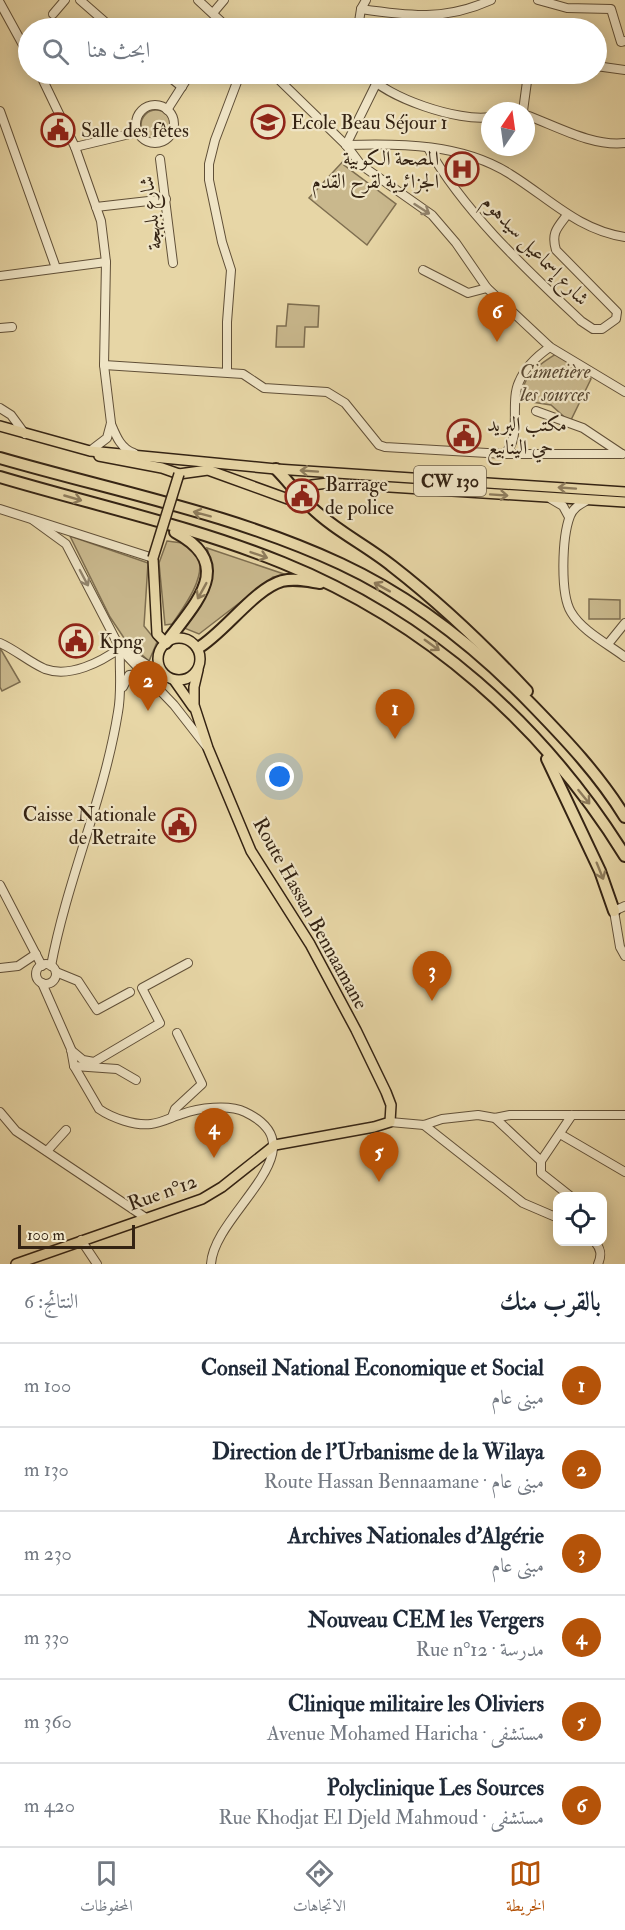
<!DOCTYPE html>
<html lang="ar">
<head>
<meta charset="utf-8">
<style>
	:root { --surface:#fff; --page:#f6f6f7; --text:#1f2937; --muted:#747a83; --line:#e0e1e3; --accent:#b45309 }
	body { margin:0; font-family:"IM FELL Double Pica",Amiri,serif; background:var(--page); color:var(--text); direction:rtl }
	.controls { position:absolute; right:18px; bottom:18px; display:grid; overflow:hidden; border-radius:12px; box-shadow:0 3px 15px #0003 }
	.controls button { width:54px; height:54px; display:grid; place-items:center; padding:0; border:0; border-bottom:2px solid var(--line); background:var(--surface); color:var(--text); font:30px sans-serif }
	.compass { position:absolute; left:481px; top:102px; width:54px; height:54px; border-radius:50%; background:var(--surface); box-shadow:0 3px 15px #0003; rotate:13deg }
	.scale { position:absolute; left:18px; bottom:15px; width:117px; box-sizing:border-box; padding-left:6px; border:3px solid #342313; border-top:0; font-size:16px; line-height:21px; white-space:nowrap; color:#342313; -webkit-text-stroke:4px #efe4c5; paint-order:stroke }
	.you { position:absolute; left:280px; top:777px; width:21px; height:21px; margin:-15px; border:4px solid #fff; border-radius:50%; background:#1a73e8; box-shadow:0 0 0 9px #1a73e833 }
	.badge { display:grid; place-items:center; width:39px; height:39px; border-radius:50%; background:var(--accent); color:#fff; font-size:20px; font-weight:700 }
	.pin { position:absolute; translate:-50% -50px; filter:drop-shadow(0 2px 3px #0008) }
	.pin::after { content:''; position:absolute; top:32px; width:21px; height:18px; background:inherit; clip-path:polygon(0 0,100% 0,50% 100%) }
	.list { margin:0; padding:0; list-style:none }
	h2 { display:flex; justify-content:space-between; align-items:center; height:78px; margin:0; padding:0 24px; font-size:26px }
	h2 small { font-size:20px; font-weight:400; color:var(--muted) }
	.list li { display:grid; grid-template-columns:39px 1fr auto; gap:18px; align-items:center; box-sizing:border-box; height:84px; padding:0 24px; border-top:2px solid var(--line) }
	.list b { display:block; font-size:22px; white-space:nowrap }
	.list p { margin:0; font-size:20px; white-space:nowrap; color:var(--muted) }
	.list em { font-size:20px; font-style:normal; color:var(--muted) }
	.icon { flex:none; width:33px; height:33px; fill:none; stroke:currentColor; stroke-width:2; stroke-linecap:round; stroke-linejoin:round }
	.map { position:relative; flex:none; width:625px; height:1264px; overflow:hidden; direction:ltr }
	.search { position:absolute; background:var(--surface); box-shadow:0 3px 15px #0003; left:18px; right:18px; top:18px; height:66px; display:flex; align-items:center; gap:15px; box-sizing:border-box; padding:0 21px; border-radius:33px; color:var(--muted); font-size:22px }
	.sheet { height:582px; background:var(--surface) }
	nav { display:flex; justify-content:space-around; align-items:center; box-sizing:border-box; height:84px; border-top:2px solid var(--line); background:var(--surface); font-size:16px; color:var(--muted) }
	nav a { display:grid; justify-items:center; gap:3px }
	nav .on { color:var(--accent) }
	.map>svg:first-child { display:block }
	.green { fill:#c9b88d; stroke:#7e6e50; stroke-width:1.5 }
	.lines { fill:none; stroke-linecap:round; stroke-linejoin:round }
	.minor-casing { stroke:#615038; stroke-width:10 }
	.major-casing { stroke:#342313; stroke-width:12 }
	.highway-casing { stroke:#342313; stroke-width:14 }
	.minor { stroke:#efe4c5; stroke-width:8 }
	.major { stroke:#e7d6a6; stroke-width:9 }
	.highway { stroke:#e7d6a6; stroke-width:10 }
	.major-bridge-casing { stroke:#342313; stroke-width:12; stroke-linecap:butt }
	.major-bridge { stroke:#e7d6a6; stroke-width:9 }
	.oneway { stroke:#92846c }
	.oneway2 { stroke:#8e7c5c }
	.labels { text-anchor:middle; stroke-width:4.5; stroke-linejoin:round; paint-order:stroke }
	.shield { fill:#efe4c5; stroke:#6c5d48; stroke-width:1.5 }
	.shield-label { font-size:18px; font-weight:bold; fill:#342313 }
	.poi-label { font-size:20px; fill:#342313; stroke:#efe4c5; text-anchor:start }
	.street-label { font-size:20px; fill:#342313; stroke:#efe4c5 }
	.park-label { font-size:20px; font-style:italic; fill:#594832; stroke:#efe4c5 }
</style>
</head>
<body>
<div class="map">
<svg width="625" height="1264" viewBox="0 0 625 1264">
	<rect width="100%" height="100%" fill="#e7d6a6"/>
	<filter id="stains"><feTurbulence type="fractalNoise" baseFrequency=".00333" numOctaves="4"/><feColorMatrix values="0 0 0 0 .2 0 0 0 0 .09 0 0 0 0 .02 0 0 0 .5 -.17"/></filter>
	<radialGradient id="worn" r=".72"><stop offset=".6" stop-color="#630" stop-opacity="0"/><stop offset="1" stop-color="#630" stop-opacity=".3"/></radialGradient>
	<g class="green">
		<circle cx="156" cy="125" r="15"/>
		<path d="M347,157L349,159L344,165L396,204L367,245L309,198Z"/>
		<path d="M288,304L319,306L318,327H305L304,347H276L277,326H286Z"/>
		<path d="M559,352L591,379L570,422L551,405L532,402L521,394C526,372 541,363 559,352Z"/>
		<path d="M70,536L148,563L144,626L157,642L149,661L126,641L110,617Z"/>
		<path d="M167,541C173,542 185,542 190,546C216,566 184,607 172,624L165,625L159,563Z"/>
		<path d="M207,548L287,575L273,577L199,634L184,628C204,596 219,587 207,548Z"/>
		<path d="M589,599L620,600V619H589Z"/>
		<path d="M0,648L20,682L2,691L0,687Z"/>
	</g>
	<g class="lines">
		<g class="minor-casing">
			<g id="minor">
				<path d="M80,0L112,28"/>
				<path d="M198,0L228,28"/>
				<path d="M538,0L567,8L611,9L621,42L625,41"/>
				<path d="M0,3L28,54"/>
				<path d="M361,9C409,16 445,21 491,0"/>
				<path d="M213,13L224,0"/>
				<path d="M53,14L65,0"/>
				<path d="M358,28L361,9L366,0"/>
				<path d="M596,66L625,70"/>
				<path d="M40,74L75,147L101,221L106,262L104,365L111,423L107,438L90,451"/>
				<path d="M166,74L182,87"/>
				<path d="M273,74L346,145L361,165L432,215L456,243L487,288L550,347L625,392"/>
				<path d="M367,74C387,98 459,122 490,117"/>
				<path d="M65,79L69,74"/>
				<circle cx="155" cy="124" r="19"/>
				<path d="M167,110L190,74"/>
				<path d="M0,111L56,268"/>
				<path d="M523,111L528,74"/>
				<path d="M526,115C556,126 593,147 625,143"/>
				<path d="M346,145C401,143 463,144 510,174C549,198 578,230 625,237"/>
				<path d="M346,145L376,84L399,74"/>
				<path d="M75,147L138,132"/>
				<path d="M428,148C466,214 526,269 581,321L593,329H602L616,319L617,312L556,250C551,233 557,228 567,215"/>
				<path d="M160,159L173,263"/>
				<path d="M96,207L166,199"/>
				<path d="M423,270L468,293L487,288"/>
				<path d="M0,276L106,262"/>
				<path d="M0,328L12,327"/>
				<path d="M104,365L243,374L264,388L327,392L345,403L379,445L385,447L504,454C523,439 509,403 519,382C525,367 537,356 550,347"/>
				<path d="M227,372V322L231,270L222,242L209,180V164L215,140L240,74"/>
				<path d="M0,408L11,415L25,434"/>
				<path d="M536,411L583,428L622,454"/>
				<path d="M111,424C116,436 121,449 134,453"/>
				<path d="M504,454H622"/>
				<path d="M551,499L563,506L569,517"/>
				<path d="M586,501C579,505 573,508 570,516C562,537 560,594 571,612C582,631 608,644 625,657"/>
				<path d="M0,509L153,558"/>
				<path d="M33,520L66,544L120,648L168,678"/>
				<path d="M0,643C16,650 29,662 45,669C70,678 101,662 120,648"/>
				<path d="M608,644L625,623"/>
				<path d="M127,656L174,705L206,746"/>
				<path d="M123,687L129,675L144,674"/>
				<path d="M0,885L42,966"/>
				<path d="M625,906L614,911L620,947L625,956"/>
				<circle cx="46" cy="974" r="10"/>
				<path d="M51,966C67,880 104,799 118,712C122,691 119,670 120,648"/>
				<path d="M0,968L18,966L36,954"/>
				<path d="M56,972L78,981L97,1010L130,992"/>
				<path d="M42,983L71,1049L74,1066L99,1109C112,1118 135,1126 151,1124C161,1123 172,1117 182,1114C198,1108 229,1104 245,1112C323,1149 214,1212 211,1264"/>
				<path d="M71,1050L83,1060L94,1062L160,1023L142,988L188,963"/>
				<path d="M74,1066L117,1069L136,1080"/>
				<path d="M0,1112L16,1131L31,1141L146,1218"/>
				<path d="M172,1117L175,1109L202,1084L177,1033"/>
				<path d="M495,1118L541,1161V1173L570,1196"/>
				<path d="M390,1122L424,1125L442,1119L478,1115L495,1118L510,1115H625"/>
				<path d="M424,1125L523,1203L558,1218"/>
				<path d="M560,1134L625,1172"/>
				<path d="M47,1151L66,1130"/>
				<path d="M541,1161L572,1115"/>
				<path d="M81,1240L97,1264"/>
				<path d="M595,1242C601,1249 602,1255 598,1264"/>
			</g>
		</g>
		<g class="major-casing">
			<g id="major">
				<path d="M0,426L90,451L276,469L625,492"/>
				<path d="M99,456L162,468L179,474L208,470L288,499L302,496L312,485L328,483L625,502"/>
				<path d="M153,558L157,634L166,643"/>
				<circle cx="179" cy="659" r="21"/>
				<path d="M174,680L193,707"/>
				<path d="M16,1264L202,1199L222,1187L275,1145L374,1127L390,1122L391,1105L386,1092L356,1030L310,944L251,851L208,748L194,705V687L198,670"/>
			</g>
		</g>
		<g class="highway-casing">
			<g id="highway">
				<path d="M0,458C114,491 234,514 341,564C414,598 477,648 533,706C567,741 599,775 625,817"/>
				<path d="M276,469C288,481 298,495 310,506C334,530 366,545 392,566C441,604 485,646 527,691"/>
				<path d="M0,477C94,505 192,526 283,563C426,621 544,725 625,856"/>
				<path d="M166,643C195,603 237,565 175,532"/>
				<path d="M198,648C224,633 254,589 282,581C295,578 307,581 320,583"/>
				<path d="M547,759L600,871L614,911"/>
			</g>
		</g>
		<use href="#minor" class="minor"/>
		<use href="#major" class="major"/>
		<use href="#highway" class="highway"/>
		<g class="major-bridge-casing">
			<path id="major-bridge" d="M153,558L179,474"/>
		</g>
		<use href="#major-bridge" class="major-bridge"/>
	</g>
	<defs><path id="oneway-shaft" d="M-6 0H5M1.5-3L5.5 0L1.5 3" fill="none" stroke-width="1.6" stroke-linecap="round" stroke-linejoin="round" transform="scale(1.5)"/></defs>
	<g class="oneway">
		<use href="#oneway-shaft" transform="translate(422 209) rotate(33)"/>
		<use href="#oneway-shaft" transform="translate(84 578) rotate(62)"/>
	</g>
	<g class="oneway2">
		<use href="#oneway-shaft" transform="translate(309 471) rotate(-176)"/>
		<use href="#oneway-shaft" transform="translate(567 488) rotate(-176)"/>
		<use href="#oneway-shaft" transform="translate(499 495) rotate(4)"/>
		<use href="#oneway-shaft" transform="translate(73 498) rotate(16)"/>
		<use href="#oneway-shaft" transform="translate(202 514) rotate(-165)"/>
		<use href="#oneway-shaft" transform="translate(259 555) rotate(19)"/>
		<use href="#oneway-shaft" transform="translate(382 587) rotate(-151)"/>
		<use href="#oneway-shaft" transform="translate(202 591) rotate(119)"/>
		<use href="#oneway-shaft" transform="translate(432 645) rotate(36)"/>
		<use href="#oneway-shaft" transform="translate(584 797) rotate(51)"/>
		<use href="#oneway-shaft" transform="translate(600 871) rotate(68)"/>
	</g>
	<defs>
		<g id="school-ring" transform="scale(1.725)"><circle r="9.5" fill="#efe4c5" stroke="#8f2418" stroke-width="1.5"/><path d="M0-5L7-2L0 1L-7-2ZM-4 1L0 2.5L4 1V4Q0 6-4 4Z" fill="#8f2418"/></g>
		<g id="civic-ring" transform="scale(1.725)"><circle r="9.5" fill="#efe4c5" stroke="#8f2418" stroke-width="1.5"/><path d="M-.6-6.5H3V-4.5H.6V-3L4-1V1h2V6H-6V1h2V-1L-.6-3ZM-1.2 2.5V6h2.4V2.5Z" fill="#8f2418"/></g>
		<g id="hospital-ring" transform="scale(1.725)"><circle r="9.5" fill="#efe4c5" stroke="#8f2418" stroke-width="1.5"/><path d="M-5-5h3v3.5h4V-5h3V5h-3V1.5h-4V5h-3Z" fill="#8f2418"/></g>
	</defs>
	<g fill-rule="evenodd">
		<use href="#school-ring" x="268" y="122"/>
		<use href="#civic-ring" x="58" y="130"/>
		<use href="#hospital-ring" x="462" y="169"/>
		<use href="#civic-ring" x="464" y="436"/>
		<use href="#civic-ring" x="302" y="496"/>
		<use href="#civic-ring" x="76" y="641"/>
		<use href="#civic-ring" x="179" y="825"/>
	</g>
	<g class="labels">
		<rect class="shield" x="414" y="466" width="72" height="30" rx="4.5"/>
		<g class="shield-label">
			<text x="450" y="487">CW 130</text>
		</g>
		<g class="poi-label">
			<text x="291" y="129">Ecole Beau Séjour 1</text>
			<text x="81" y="137">Salle des fêtes</text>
			<text x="439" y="165" text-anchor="end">المصحة الكوبية<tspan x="439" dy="23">الجزائرية لقرح القدم</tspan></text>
			<text x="487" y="431">مكتب البريد<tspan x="487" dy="23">حي الينابيع</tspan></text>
			<text x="325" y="491">Barrage<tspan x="325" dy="23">de police</tspan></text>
			<text x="99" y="648">Kpng</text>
			<text x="156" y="821" text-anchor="end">Caisse Nationale<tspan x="156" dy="23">de Retraite</tspan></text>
		</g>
		<g class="street-label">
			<text transform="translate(150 213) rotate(-97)" y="7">شارع بلبهجة</text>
			<text transform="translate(536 250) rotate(46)" y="7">شارع إسماعيل سيدهوم</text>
			<text transform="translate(311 913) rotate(61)" y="7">Route Hassan Bennaamane</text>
			<text transform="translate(162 1192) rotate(-20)" y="7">Rue n°12</text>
		</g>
		<g class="park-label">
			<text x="555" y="378">Cimetière<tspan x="555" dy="23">les sources</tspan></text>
		</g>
	</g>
	<rect width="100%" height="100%" filter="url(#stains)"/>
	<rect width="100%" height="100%" fill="url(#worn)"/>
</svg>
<div class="controls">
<button><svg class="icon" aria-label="locate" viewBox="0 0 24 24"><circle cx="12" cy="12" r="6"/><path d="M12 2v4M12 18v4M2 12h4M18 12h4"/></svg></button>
</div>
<svg class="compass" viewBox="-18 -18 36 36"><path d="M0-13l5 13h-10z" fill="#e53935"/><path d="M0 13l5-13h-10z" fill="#747a83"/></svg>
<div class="scale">100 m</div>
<div class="you"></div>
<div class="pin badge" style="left:395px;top:739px">1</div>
<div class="pin badge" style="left:148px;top:711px">2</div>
<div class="pin badge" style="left:432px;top:1001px">3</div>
<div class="pin badge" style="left:214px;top:1158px">4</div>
<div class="pin badge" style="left:379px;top:1182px">5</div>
<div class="pin badge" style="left:497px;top:342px">6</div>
<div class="search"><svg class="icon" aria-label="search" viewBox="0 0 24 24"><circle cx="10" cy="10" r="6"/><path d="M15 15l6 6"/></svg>ابحث هنا</div>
</div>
<section class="sheet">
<h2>بالقرب منك<small>النتائج: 6</small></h2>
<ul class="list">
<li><span class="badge">1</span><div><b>Conseil National Economique et Social</b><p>مبنى عام</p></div><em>100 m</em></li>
<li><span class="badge">2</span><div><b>Direction de l'Urbanisme de la Wilaya</b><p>مبنى عام · Route Hassan Bennaamane</p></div><em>130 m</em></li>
<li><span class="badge">3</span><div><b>Archives Nationales d'Algérie</b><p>مبنى عام</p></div><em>230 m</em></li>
<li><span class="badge">4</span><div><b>Nouveau CEM les Vergers</b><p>مدرسة · Rue n°12</p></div><em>330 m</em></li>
<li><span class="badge">5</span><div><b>Clinique militaire les Oliviers</b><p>مستشفى · Avenue Mohamed Haricha</p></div><em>360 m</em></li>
<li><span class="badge">6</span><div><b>Polyclinique Les Sources</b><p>مستشفى · Rue Khodjat El Djeld Mahmoud</p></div><em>420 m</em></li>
</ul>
</section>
<nav>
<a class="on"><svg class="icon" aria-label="map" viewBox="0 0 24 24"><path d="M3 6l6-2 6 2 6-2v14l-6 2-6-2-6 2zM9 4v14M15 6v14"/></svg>الخريطة</a>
<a><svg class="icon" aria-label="directions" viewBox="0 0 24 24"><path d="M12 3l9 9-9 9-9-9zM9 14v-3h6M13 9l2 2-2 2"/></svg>الاتجاهات</a>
<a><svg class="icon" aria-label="saved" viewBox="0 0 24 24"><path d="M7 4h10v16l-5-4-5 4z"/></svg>المحفوظات</a>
</nav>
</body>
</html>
